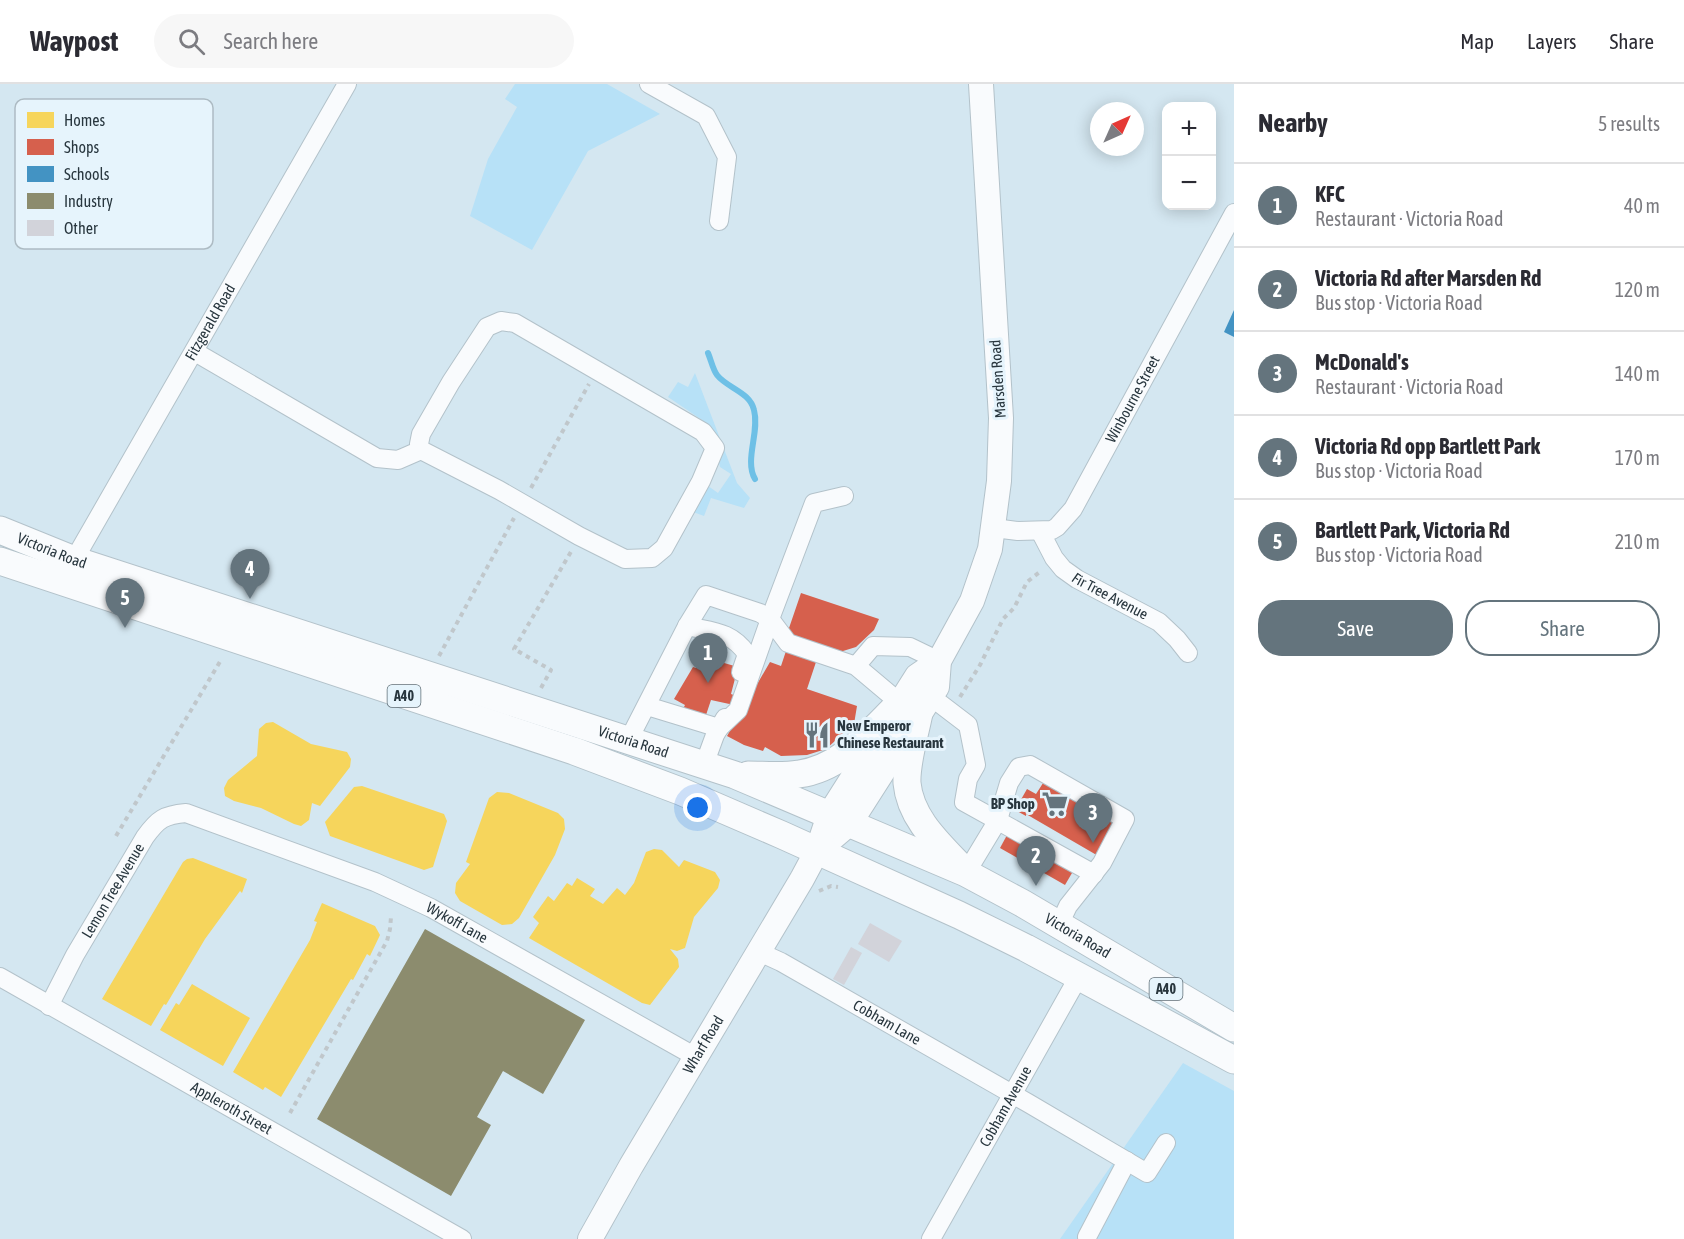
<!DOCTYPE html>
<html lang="en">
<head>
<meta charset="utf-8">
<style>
	:root { --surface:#fff; --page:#f7f7f7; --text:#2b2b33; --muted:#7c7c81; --line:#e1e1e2; --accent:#64747d }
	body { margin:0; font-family:"Asap Condensed",sans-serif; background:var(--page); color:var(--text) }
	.controls { position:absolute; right:18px; top:18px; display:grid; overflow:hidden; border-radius:12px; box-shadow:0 3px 15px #0003 }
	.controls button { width:54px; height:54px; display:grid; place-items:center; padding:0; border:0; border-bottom:2px solid var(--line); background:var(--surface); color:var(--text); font:30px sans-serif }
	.compass { position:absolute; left:1090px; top:18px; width:54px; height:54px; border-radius:50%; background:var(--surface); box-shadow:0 3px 15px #0003; rotate:45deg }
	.you { position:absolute; left:698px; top:724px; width:21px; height:21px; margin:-15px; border:4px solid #fff; border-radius:50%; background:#1a73e8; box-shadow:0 0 0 9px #1a73e833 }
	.badge { display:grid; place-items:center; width:39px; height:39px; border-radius:50%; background:var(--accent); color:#fff; font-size:20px; font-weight:700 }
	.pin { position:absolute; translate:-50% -50px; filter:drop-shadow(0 2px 3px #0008) }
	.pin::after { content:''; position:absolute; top:32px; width:21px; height:18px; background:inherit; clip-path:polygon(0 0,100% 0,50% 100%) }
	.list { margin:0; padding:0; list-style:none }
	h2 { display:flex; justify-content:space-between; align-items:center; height:78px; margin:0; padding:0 24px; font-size:26px }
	h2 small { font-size:20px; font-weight:400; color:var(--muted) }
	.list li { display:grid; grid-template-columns:39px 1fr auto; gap:18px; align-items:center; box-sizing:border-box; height:84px; padding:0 24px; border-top:2px solid var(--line) }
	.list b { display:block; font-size:22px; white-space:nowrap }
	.list p { margin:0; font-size:20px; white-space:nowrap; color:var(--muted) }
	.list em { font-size:20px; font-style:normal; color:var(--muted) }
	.actions { display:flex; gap:12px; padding:18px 24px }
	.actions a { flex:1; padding:14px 0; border:2px solid var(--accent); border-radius:24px; text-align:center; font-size:21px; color:var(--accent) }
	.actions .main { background:var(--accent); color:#fff }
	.icon { flex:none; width:33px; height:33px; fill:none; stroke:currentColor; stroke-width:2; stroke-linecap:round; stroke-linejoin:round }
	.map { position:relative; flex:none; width:1234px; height:1155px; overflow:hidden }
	header { display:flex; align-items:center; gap:36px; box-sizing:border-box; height:84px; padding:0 30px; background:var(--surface); border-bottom:2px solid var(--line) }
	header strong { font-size:28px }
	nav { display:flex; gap:33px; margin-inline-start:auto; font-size:21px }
	.search { width:420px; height:54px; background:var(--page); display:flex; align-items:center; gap:15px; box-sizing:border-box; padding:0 21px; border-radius:33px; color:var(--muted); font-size:22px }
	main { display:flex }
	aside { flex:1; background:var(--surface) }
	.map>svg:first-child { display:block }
	.green { fill:#b7e1f7 }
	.homes { fill:#f6d55c }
	.shops { fill:#d6604d }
	.schools { fill:#4393c3 }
	.industry { fill:#8c8c6e }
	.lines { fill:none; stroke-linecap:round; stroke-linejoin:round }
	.stream { stroke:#6ec0e6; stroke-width:6 }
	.building { fill:#d2d3da }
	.minor-casing { stroke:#b3c2ca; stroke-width:20 }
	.major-casing { stroke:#b3c2ca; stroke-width:26 }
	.highway-casing { stroke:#b3c2ca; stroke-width:29 }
	.path { stroke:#c0c7cb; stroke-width:4; stroke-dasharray:4.5 4.5; stroke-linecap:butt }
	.minor { stroke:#f9fbfd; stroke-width:18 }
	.major { stroke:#f9fbfd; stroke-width:24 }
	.highway { stroke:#f9fbfd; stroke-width:27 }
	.labels { text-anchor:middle; stroke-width:6; stroke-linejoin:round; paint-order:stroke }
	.shield { fill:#e6f4fc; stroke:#616f77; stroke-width:1.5 }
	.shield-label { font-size:14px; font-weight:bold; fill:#28363e }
	.street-label { font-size:15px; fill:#28363e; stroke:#e6f4fc }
	.poi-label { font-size:15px; font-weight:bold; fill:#28363e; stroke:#e6f4fc; text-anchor:start }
	.key { fill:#e6f4fc; stroke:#adbbc3; stroke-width:1.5 }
	.key-label { font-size:16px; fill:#28363e }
</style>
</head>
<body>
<header>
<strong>Waypost</strong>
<div class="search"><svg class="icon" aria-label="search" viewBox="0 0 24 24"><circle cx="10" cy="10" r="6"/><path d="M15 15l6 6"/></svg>Search here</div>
<nav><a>Map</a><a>Layers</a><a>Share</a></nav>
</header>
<main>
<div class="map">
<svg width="1234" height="1155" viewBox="0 0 1234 1155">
	<rect width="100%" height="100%" fill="#d4e7f1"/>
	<g class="green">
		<path d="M515,0H607L660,30L588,67L532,166L470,132L488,75L517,23L505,15Z"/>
		<path d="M695,289L737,399L750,414L744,424L711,414L704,432L685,425L701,397L718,409L731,390L720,383L713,351L702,336L668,313L678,298L688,303Z"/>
		<path d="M1183,979L1234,1007V1155H1060Z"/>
	</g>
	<g class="homes">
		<path d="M273,638L311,660L347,668L351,675L350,683L320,722L312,719L309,736L301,742L294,740L261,724L234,717L225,712L224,704L228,696L257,672L259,645L266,639Z"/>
		<path d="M362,702L444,730L447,737L433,783L424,786L330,752L325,738L354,703Z"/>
		<path d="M497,708L509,709L558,729L564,735L565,745L555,771L519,834L512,840L502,841L460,817L455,809L456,799L470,780L466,778L489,714Z"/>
		<path d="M654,765L662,766L679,783L684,776L715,788L720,796L718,804L694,833L685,864L677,867L670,865L678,875L679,883L650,921L642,919L529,854L539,839L533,833L548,812L554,817L567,799L572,802L577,794L595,805L590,812L603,820L617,804L625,811L634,799L646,768Z"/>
		<path d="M193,774L247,795L242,809L240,807L205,855L166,921L164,920L151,942L102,915L183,778L187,775Z"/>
		<path d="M322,819L375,842L380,851L370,872L367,870L353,896L351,895L281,1013L265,1003L263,1006L233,988L310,856L317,838L314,837Z"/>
		<path d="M192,900L250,934L223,982L160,946L176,919L179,921Z"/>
	</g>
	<g class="shops">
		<path d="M801,509L879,535L874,546L856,563L843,567L831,568L820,566L807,605L857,622L854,640L826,665L807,671L781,672L765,663L763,667L744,661L727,652L770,578L781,582L792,549L788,547Z"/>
		<path d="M700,572L738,583L731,610L736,612L734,621L711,616L706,631L683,625L685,621L674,615L693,583L696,584Z"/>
		<path d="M1045,696L1119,739L1100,773L1026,730V732L1015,726L1027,705L1036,710Z"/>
		<path d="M1013,740L1079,777L1065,801L1000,764Z"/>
	</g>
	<path class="schools" d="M1234,226V253L1224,248Z"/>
	<path class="industry" d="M425,845L585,936L543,1010L503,987L477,1033L491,1041L451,1112L317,1035Z"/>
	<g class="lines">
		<path class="stream" d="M708,269C711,276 713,286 717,291C727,304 750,308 754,326C760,348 744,376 755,395"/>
	</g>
	<g class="building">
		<path d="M870,839L902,857L889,878L858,860Z"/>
		<path d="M851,863L862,869L844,901L833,895Z"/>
	</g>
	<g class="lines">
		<g class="minor-casing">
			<g id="minor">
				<path d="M649,0L706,32L727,73L719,137"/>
				<path d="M501,237L515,239L703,348L715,364L701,397L664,464L652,474L625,475L579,452L499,406L421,366L419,360L421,350L451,298L487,243Z"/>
				<path d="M195,268L377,374L398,376L421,366"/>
				<path id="s1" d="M994,444L1018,447L1052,446L1057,443L1073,425L1234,129"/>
				<path id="s2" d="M1040,447L1054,474L1063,485L1077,495L1159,538L1177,555L1188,569"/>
				<path id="s3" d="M74,476L347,0"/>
				<path d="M687,542C713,548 731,547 747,570L741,588"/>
				<path d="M856,582L873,562L910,563L939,577"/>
				<path d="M930,612L968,641L976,681L968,695L964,718L1094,790"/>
				<path d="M647,622L719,644"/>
				<path d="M719,644L738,626L770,535L814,419L844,412"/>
				<path d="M628,657L687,542L706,511L760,529L770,535L788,559L856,582L900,619"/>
				<path d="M704,681L715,651L725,634"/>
				<path d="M966,789L998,736L1009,699L1019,683L1030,681L1125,735L1102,779L1068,822L1059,841"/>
				<path id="s4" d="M759,868L781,878L1028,1019L1147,1089L1166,1059"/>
				<path id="s5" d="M0,893L462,1155"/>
				<path id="s6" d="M49,922L75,871L145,753C158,735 164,731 186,729L375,798L431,824L696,973"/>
				<path d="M1087,1153L1127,1077"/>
				<path id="s7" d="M931,1155L1079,892"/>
			</g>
		</g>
		<g class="major-casing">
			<g id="major">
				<path d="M817,767L850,739L937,603L939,577L972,517L990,465L999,397L1001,334L981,0"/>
				<path id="s8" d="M590,1155L631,1082L802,795L817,767L829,731L917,592L939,577"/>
			</g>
		</g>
		<g class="highway-casing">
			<g id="highway">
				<path id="s9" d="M0,446L74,476L735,691L966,789L1022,819L1234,944"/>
				<path d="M0,477L574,667L680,707L782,751L959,831L1026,864L1234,976"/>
				<path d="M919,629C915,650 906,678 907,699C910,733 937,758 959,781"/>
				<path d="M748,691C764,691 783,693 799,690C842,684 870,648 900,619"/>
			</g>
		</g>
		<g class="path">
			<path d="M531,404L589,300"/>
			<path d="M439,572L514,434"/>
			<path d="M541,604L551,586L514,565L572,466"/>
			<path d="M960,613L980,581L1003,535L1014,524L1027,498L1041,487"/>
			<path d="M116,752L221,576"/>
			<path d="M819,807L831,802L838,803"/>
			<path d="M290,1029L387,857L390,845L391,833"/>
		</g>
		<use href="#minor" class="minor"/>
		<use href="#major" class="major"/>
		<use href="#highway" class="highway"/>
	</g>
	<defs>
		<g id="restaurant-bare" transform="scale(2.07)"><path d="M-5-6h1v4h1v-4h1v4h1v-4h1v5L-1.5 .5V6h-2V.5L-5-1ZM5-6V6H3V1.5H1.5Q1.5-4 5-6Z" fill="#64747d" stroke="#e6f4fc" stroke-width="2.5" paint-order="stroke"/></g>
		<g id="supermarket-bare" transform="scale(2.07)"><path d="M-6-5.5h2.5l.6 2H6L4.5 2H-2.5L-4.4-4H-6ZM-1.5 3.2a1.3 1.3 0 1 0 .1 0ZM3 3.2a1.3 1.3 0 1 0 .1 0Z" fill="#64747d" stroke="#e6f4fc" stroke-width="2.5" paint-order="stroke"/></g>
	</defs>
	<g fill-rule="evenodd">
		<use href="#restaurant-bare" x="817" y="651"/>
		<use href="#supermarket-bare" x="1055" y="720"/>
	</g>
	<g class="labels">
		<g class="shield">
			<rect x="387.5" y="601" width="33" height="22" rx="4.5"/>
			<rect x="1149.5" y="894" width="33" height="22" rx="4.5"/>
		</g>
		<g class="shield-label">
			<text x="404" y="617">A40</text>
			<text x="1166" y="910">A40</text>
		</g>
		<g class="street-label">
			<text dy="5" stroke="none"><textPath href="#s3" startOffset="274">Fitzgerald Road</textPath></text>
			<text transform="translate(998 295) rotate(-94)" y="5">Marsden Road</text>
			<text dy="5" stroke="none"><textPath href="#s1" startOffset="213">Winbourne Street</textPath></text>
			<text dy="5" stroke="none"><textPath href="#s9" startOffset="56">Victoria Road</textPath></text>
			<text dy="5" stroke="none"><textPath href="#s2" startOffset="99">Fir Tree Avenue</textPath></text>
			<text dy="5" stroke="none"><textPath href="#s9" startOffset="668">Victoria Road</textPath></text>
			<text dy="5" stroke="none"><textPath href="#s6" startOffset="132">Lemon Tree Avenue</textPath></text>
			<text dy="5" stroke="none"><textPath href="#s6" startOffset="537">Wykoff Lane</textPath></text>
			<text dy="5" stroke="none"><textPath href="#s9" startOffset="1154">Victoria Road</textPath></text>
			<text dy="5" stroke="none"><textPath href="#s4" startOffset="146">Cobham Lane</textPath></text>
			<text dy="5" stroke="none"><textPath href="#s8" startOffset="225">Wharf Road</textPath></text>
			<text dy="5" stroke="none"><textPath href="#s7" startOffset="152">Cobham Avenue</textPath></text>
			<text dy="5" stroke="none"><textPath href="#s5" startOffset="266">Appleroth Street</textPath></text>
		</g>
		<g class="poi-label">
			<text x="837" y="647">New Emperor<tspan x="837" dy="17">Chinese Restaurant</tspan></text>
			<text x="1035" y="725" text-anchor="end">BP Shop</text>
		</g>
	</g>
	<rect x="15" y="15" width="198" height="150" rx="9" class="key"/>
	<rect x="27" y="28" width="27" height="16" fill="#f6d55c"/>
	<rect x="27" y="55" width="27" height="16" fill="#d6604d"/>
	<rect x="27" y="82" width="27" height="16" fill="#4393c3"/>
	<rect x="27" y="109" width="27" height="16" fill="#8c8c6e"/>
	<rect x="27" y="136" width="27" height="16" fill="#d2d3da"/>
	<g class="key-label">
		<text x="64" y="42">Homes</text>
		<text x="64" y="69">Shops</text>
		<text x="64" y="96">Schools</text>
		<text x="64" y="123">Industry</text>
		<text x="64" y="150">Other</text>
	</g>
</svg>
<div class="controls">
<button>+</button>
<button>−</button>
</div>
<svg class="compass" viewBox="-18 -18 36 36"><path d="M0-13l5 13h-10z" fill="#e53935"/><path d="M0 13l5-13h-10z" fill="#7c7c81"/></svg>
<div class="you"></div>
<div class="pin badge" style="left:708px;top:599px">1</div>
<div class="pin badge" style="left:1036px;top:802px">2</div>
<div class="pin badge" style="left:1093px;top:759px">3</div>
<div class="pin badge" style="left:250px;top:515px">4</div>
<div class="pin badge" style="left:125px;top:544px">5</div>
</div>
<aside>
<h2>Nearby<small>5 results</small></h2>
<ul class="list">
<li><span class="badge">1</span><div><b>KFC</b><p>Restaurant · Victoria Road</p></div><em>40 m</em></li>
<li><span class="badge">2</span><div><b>Victoria Rd after Marsden Rd</b><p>Bus stop · Victoria Road</p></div><em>120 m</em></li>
<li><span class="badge">3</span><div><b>McDonald's</b><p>Restaurant · Victoria Road</p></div><em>140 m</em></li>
<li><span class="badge">4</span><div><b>Victoria Rd opp Bartlett Park</b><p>Bus stop · Victoria Road</p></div><em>170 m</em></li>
<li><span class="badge">5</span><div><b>Bartlett Park, Victoria Rd</b><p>Bus stop · Victoria Road</p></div><em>210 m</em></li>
</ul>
<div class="actions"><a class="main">Save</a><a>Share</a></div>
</aside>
</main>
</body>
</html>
